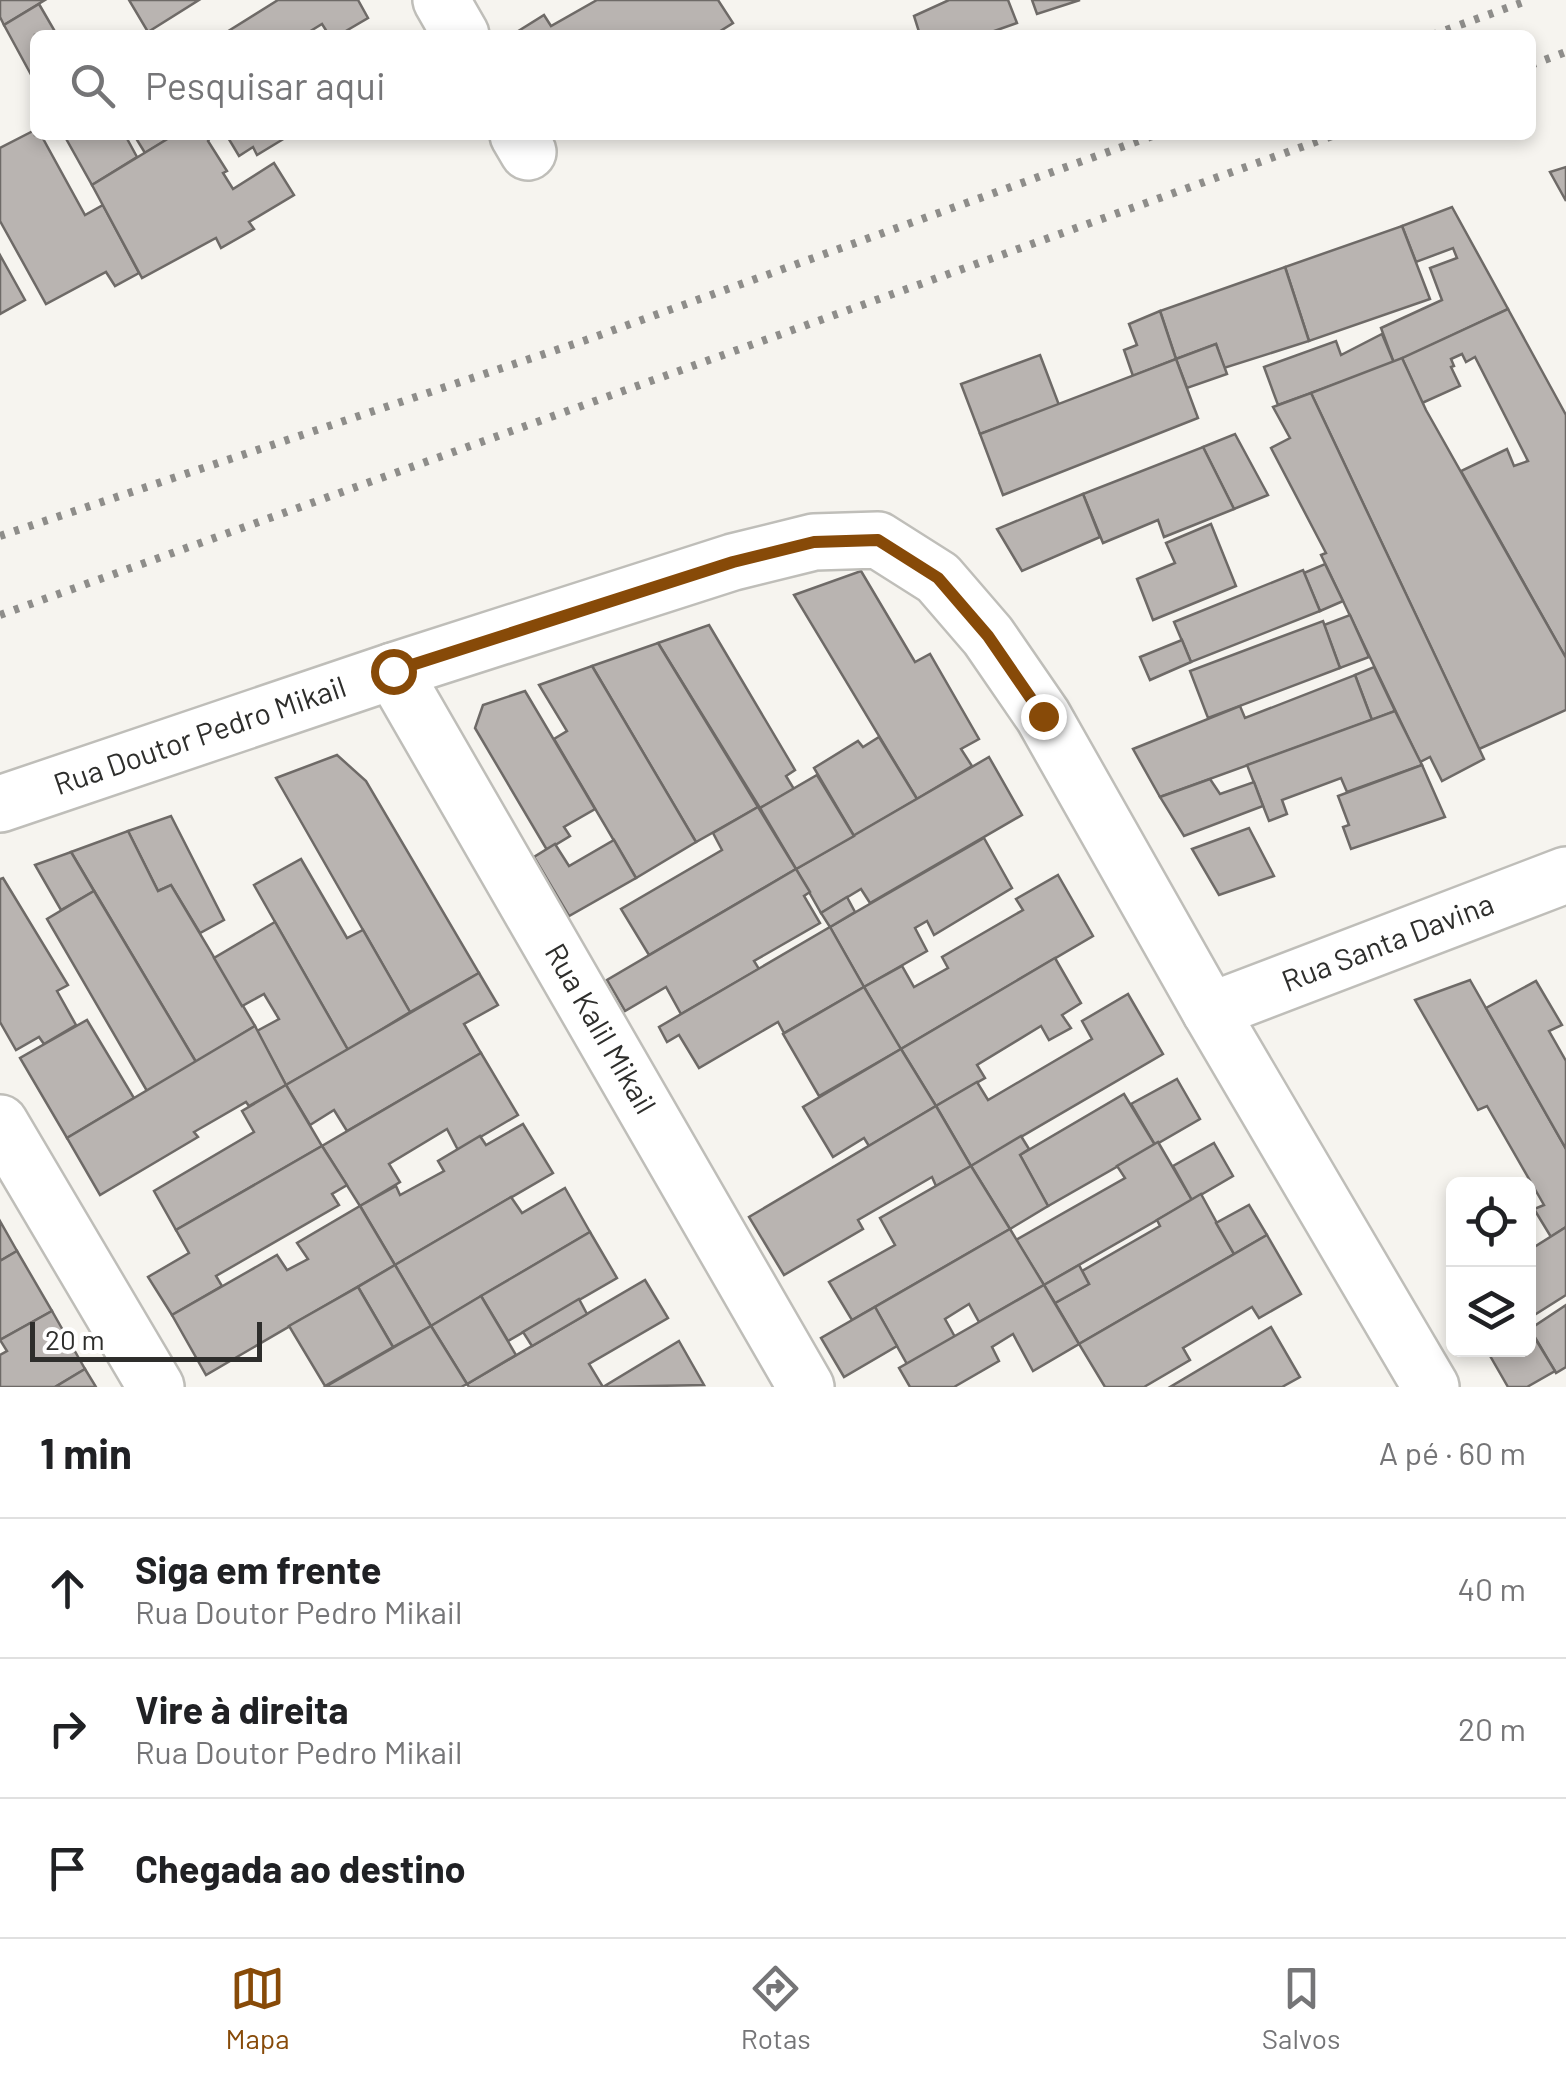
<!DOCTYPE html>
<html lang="pt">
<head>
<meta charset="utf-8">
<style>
	:root { --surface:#fff; --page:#f2f2f2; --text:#202124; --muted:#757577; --line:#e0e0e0; --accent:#874a08 }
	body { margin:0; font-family:Barlow,sans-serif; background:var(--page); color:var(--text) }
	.controls { position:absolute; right:30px; bottom:30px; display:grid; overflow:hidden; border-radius:15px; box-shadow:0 5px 15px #0003 }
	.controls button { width:90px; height:90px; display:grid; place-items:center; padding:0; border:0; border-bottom:2px solid var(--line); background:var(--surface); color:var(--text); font:50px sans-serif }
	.scale { position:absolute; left:30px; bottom:25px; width:232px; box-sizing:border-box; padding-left:10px; border:5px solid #2e2e2c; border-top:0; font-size:28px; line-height:35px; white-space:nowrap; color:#2e2e2c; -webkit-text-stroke:8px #fff; paint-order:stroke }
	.stop { position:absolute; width:30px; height:30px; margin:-22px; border:8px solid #874a08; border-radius:50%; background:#fff }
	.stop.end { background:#874a08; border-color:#fff; box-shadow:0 2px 10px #0008 }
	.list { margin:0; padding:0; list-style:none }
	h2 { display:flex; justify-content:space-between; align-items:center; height:130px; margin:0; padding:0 40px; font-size:42px }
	h2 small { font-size:32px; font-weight:400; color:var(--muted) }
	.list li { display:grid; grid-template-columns:65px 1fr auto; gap:30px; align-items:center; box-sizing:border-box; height:140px; padding:0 40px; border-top:2px solid var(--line) }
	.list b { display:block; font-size:38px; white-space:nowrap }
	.list p { margin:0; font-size:32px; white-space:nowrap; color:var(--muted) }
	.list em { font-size:32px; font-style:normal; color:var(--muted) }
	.icon { flex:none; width:55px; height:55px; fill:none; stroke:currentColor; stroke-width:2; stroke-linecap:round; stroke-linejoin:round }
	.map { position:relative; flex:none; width:1566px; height:1387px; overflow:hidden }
	.search { position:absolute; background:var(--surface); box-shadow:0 5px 15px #0003; left:30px; right:30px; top:30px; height:110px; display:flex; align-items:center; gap:25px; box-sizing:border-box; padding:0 35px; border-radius:15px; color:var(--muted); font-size:38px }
	.sheet { height:550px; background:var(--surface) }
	nav { display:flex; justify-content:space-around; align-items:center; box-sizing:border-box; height:140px; border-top:2px solid var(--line); background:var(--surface); font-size:28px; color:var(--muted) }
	nav a { display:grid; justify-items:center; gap:5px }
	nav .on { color:var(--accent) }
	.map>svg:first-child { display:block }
	.building { fill:#b9b4b1; stroke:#6e6a67; stroke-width:2.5 }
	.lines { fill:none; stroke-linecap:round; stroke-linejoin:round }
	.minor-casing { stroke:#bfbeb9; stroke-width:60 }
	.minor { stroke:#fff; stroke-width:55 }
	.rail { stroke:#8e8d8a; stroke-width:8; stroke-dasharray:5 10; stroke-linecap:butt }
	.route { stroke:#874a08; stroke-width:12 }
	.labels { text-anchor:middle; stroke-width:9; stroke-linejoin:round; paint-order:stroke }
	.street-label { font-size:30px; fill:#2e2e2c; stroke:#fff }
</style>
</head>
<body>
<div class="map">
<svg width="1566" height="1387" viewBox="0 0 1566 1387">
	<rect width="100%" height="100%" fill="#f6f4ef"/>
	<g class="building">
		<path d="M0,0H45L4,25L0,17Z"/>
		<path d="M129,0H199L148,32Z"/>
		<path d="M278,0H358L368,18L339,35H329L322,24L304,35H222Z"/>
		<path d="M597,0H718L733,23L714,35H512L544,15L551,26Z"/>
		<path d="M949,0H1008L1017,23L983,35H920L914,16Z"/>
		<path d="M1032,0H1080L1037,14Z"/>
		<path d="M39,4L57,35H35V82L4,25Z"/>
		<path d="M35,130V135H41L85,215L103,205L139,273L115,286L106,272L46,304L0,221V148Z"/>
		<path d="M64,135H125L137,157L92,185Z"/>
		<path d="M134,135H174L145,153Z"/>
		<path d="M174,135H212L208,141L227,171L223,173L233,189L274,163L294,195L249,222L254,229L221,248L216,238L142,278L92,185Z"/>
		<path d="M290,135L257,155L253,147L239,156L227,136Z"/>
		<path d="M1566,167V201L1550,172Z"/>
		<path d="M1452,207L1508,309L1394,363L1381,328L1442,300L1430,268L1457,258L1453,248L1416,262L1402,226Z"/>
		<path d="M1402,226L1430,299L1309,341L1285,267Z"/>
		<path d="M0,255L25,300L0,314Z"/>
		<path d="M1285,267L1309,341L1224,368L1216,344L1176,359L1160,311Z"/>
		<path d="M1508,309L1566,415V658L1461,471L1507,449L1514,466L1528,461L1475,357L1466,362L1462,354L1451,359L1454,366L1451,367L1460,386L1422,403L1402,358Z"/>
		<path d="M1160,311L1176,359L1133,376L1124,350L1137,345L1129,324Z"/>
		<path d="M1382,334L1394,363L1278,405L1264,367L1336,341L1341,355Z"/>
		<path d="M1216,344L1227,374L1187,388L1176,359Z"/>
		<path d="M1040,355L1059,405L980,434L961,384Z"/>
		<path d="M1402,358L1426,410L1566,658V710L1479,749L1311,393Z"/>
		<path d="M1176,359L1198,418L1003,495L980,434Z"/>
		<path d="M1311,393L1484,759L1442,781L1430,757L1420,762L1321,555L1326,553L1271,448L1290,438L1273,407Z"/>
		<path d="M1235,434L1268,495L1234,509L1203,447Z"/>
		<path d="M1203,447L1234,509L1164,537L1158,520L1103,543L1083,494Z"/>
		<path d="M1083,494L1100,537L1022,571L997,529Z"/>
		<path d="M1211,524L1236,586L1153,620L1137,579L1175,563L1166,543Z"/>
		<path d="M1325,564L1343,601L1320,611L1304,573Z"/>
		<path d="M1303,570L1320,611L1191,662L1174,622Z"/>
		<path d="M861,571L915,662L930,654L979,739L961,749L972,766L917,799L794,595Z"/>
		<path d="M1350,615L1369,657L1340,668L1324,625Z"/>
		<path d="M1323,621L1340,668L1208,718L1190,671Z"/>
		<path d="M709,625L795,770L786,776L794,789L760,808L658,643Z"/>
		<path d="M1182,640L1191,662L1150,680L1140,657Z"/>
		<path d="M658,643L758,807L696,842L592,666Z"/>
		<path d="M592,666L696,842L636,878L554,739L567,731L539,685Z"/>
		<path d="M1374,667L1395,711L1372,720L1355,675Z"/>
		<path d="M1355,675L1372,720L1160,797L1133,749L1240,706L1245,718Z"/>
		<path d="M525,691L595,809L564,827L570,836L547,850L475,728L483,705Z"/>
		<path d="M1395,711L1422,765L1347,792L1341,778L1282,800L1287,814L1269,821L1247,765Z"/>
		<path d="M879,737L917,799L854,836L814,768L858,741L863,747Z"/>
		<path d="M337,755L366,781L479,973L410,1012L276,778Z"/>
		<path d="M989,757L1022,815L870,903L861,889L821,913L796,869Z"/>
		<path d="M1422,765L1445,817L1351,849L1343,827L1349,825L1338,796Z"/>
		<path d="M817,775L854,836L796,869L760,808Z"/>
		<path d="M1210,779L1220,794L1254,782L1263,806L1184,836L1160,797Z"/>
		<path d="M758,807L796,869L649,955L621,909L722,850L713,833Z"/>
		<path d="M171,816L224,920L200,933L171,885L158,891L128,831Z"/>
		<path d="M1249,828L1274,876L1219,895L1192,849Z"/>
		<path d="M128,831L158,891L171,885L255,1026L196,1062L71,852Z"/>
		<path d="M984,838L1012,888L934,935L927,921L915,928L927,951L864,987L830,927Z"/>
		<path d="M614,840L636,878L569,916L534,857L555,844L569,866Z"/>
		<path d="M71,852L94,891L61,910L35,865Z"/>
		<path d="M301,859L347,938L363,930L410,1012L348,1050L254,885Z"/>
		<path d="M796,869L810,892L804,896L820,923L754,961L759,969L681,1014L666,987L625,1011L607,980Z"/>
		<path d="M1058,875L1093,936L901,1049L899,1047L864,987L902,966L914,987L948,968L942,957L1023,910L1016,899Z"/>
		<path d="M3,878L68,985L57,991L76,1025L44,1044L39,1037L16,1050L0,1022V879Z"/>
		<path d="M94,891L196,1062L147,1091L47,919Z"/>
		<path d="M847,897L855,912L830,927L821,913Z"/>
		<path d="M275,922L348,1050L286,1085L257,1031L279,1019L264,994L242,1006L214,958Z"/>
		<path d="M830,927L864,987L784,1033L778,1022L699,1068L679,1035L667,1042L659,1027Z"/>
		<path d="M1055,958L1081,1003L1062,1015L1071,1028L1049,1040L1041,1026L977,1065L985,1078L936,1106L901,1049Z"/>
		<path d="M479,973L498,1005L464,1024L481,1053L347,1131L334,1110L310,1125L286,1085Z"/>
		<path d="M1470,980L1566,1149V1227L1551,1237L1534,1209L1544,1205L1487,1106L1478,1110L1415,1000Z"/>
		<path d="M1536,981L1562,1025L1549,1031L1566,1061V1149L1486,1008Z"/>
		<path d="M864,987L901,1049L819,1096L783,1034Z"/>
		<path d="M1128,994L1163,1054L971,1166L936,1106L977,1082L988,1100L1092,1039L1082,1021Z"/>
		<path d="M87,1020L134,1098L67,1138L20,1058Z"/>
		<path d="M255,1026L286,1085L249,1106L246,1102L194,1132L198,1137L100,1195L67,1138Z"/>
		<path d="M901,1049L936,1106L869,1146L864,1138L833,1157L803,1107Z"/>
		<path d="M481,1053L518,1115L458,1150L447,1129L389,1164L400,1182L360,1206L322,1146Z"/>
		<path d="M1177,1079L1200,1119L1155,1145L1131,1104Z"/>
		<path d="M286,1085L322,1146L176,1230L154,1191L254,1132L242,1111Z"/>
		<path d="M1124,1094L1155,1145L1048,1206L1020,1155Z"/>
		<path d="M936,1106L971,1166L936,1186L932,1177L858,1220L863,1229L784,1275L749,1217Z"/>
		<path d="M523,1124L553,1173L395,1265L360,1206L396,1186L400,1195L444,1171L438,1161L480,1136L486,1145Z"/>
		<path d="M1021,1136L1029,1149L1020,1155L1048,1206L1010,1229L971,1166Z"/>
		<path d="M1158,1142L1192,1200L1044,1285L1016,1240L1125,1178L1117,1166Z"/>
		<path d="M1214,1143L1233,1176L1192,1200L1173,1166Z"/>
		<path d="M322,1146L347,1185L332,1194L339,1205L216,1276L222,1286L172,1315L148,1277L189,1253L176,1230Z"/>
		<path d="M971,1166L1010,1229L852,1320L829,1282L895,1245L880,1218Z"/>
		<path d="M565,1188L590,1232L431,1326L395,1265L511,1197L522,1213Z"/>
		<path d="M1201,1194L1234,1254L1079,1344L1055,1303L1089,1284L1082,1271L1160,1226L1157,1220Z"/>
		<path d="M1249,1205L1267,1235L1234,1254L1216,1223Z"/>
		<path d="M360,1206L395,1265L206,1375L172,1315L277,1255L287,1270L308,1259L297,1243Z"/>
		<path d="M0,1221L17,1251L0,1261Z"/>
		<path d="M1566,1227V1295L1528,1319V1251Z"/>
		<path d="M1010,1229L1044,1285L979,1322L969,1304L945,1319L955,1337L907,1364L875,1307Z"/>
		<path d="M590,1232L617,1278L508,1341L481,1296Z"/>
		<path d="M1267,1235L1301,1294L1259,1318L1252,1307L1183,1348L1190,1360L1144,1387H1105L1079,1344Z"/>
		<path d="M17,1251L52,1311L0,1340V1261Z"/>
		<path d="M395,1265L431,1326L393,1347L358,1287Z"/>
		<path d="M1079,1265L1089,1284L1055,1303L1044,1285Z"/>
		<path d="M645,1280L668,1318L589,1364L603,1387H469L467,1384Z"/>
		<path d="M1044,1285L1079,1344L1033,1371L1013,1334L992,1347L999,1361L954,1387H910L899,1368Z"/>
		<path d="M358,1287L393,1347L325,1386L289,1326Z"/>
		<path d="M481,1296L516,1355L467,1384L431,1326Z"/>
		<path d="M579,1299L587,1314L532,1346L523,1332Z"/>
		<path d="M1566,1305V1367L1556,1373L1530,1329Z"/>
		<path d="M875,1307L897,1346L844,1377L821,1338Z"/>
		<path d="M52,1311L85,1369L55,1387H0V1355L7,1351L0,1340Z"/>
		<path d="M431,1326L467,1384L461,1387H325Z"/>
		<path d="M1271,1327L1300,1377L1282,1387H1170Z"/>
		<path d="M1530,1330L1555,1371L1527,1387H1508L1489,1354L1497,1350H1528Z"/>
		<path d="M679,1341L704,1385L603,1387Z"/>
		<path d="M85,1369L96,1387H55Z"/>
	</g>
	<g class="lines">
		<g class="minor-casing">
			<g id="minor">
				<path d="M441,0L461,35"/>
				<path d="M518,135L528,152"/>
				<path d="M393,671L806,1387"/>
				<path d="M0,804L393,671L733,562L814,542L878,540L938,578L988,636L1043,716L1210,1011L1431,1387"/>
				<path d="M1210,1011L1566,875"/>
				<path d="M0,1123L156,1387"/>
			</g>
		</g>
		<use href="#minor" class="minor"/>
		<g class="rail">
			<path d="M1432,35L1529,0"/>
			<path d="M1531,65L1566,52"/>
			<path d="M0,536L586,340L1155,135"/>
			<path d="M0,615L1335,135"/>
		</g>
	</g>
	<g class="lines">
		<path class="route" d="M393,671L733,562L814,542L878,540L938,578L988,636L1043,716"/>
	</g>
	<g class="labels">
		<g class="street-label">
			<text transform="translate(200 736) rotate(-19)" y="10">Rua Doutor Pedro Mikail</text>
			<text transform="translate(1388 943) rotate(-21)" y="10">Rua Santa Davina</text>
			<text transform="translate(600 1029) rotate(60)" y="10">Rua Kalil Mikail</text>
		</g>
	</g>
</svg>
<div class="controls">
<button><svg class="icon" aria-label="locate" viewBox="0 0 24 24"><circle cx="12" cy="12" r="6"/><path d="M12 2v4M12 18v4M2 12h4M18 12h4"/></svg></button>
<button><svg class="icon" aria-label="layers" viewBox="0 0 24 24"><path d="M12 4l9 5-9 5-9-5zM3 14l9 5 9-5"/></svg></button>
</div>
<div class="scale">20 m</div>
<div class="stop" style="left:393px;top:671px"></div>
<div class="stop end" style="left:1043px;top:716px"></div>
<div class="search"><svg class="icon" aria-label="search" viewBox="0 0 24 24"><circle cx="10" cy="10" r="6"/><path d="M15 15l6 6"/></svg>Pesquisar aqui</div>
</div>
<section class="sheet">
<h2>1 min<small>A pé · 60 m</small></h2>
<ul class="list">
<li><svg class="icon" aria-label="ahead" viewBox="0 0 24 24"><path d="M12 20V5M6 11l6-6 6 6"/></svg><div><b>Siga em frente</b><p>Rua Doutor Pedro Mikail</p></div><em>40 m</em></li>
<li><svg class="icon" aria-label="right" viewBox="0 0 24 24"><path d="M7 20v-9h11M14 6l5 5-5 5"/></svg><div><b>Vire à direita</b><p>Rua Doutor Pedro Mikail</p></div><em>20 m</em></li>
<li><svg class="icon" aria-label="arrive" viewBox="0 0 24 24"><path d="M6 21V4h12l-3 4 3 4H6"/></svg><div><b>Chegada ao destino</b></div></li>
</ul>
</section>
<nav>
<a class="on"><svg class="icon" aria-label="map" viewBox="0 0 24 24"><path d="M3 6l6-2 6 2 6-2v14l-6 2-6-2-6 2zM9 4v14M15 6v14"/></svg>Mapa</a>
<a><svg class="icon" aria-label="directions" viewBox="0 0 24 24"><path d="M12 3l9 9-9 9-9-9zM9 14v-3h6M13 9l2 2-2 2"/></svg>Rotas</a>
<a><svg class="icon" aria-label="saved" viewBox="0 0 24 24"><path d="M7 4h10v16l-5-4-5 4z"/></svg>Salvos</a>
</nav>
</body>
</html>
